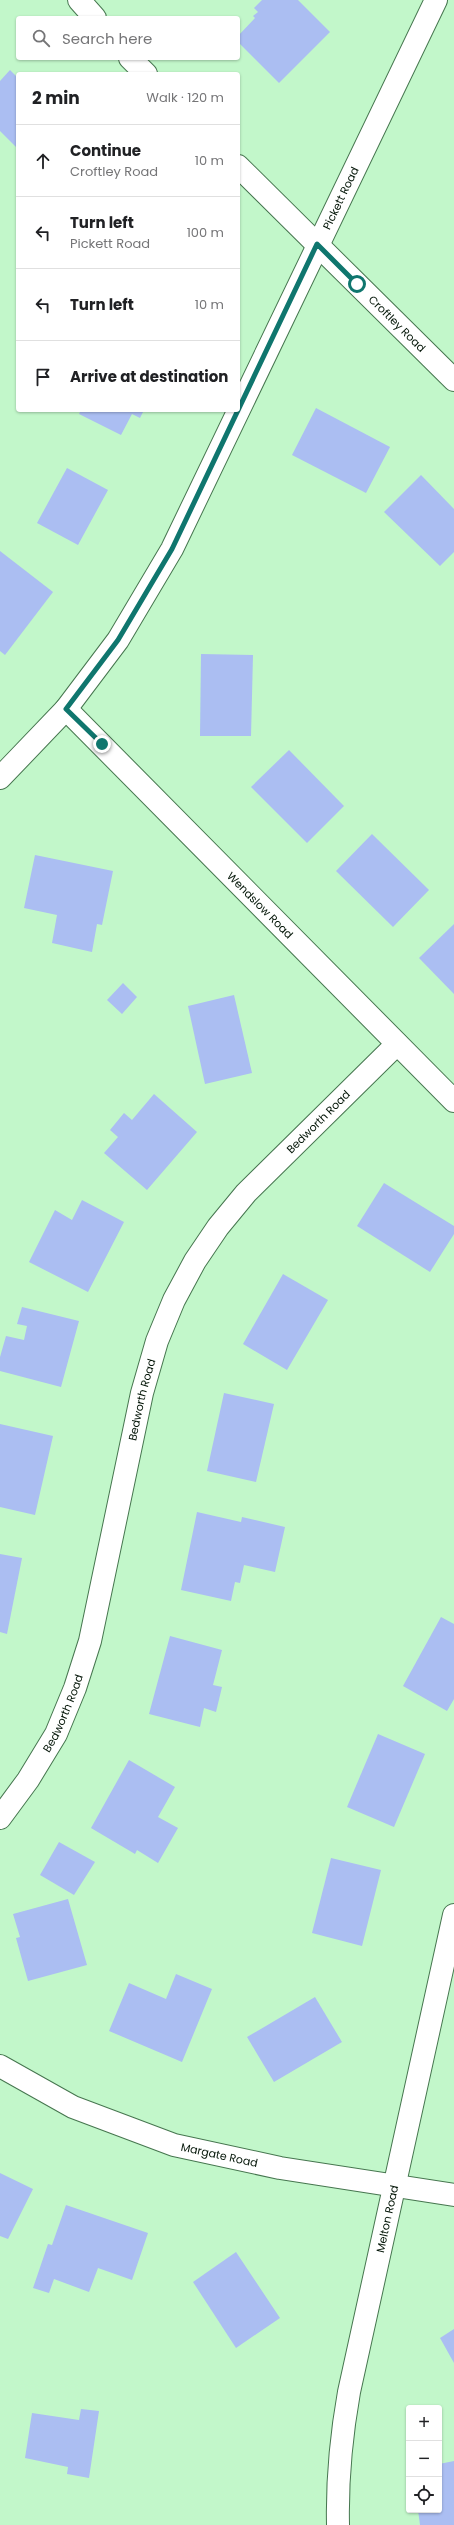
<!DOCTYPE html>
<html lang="en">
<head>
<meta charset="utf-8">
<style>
	:root { --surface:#fff; --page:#f2f2f2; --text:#202124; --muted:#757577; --line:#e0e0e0 }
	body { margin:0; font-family:Poppins,sans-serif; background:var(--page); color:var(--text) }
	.controls { position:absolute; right:12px; bottom:12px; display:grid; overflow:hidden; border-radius:4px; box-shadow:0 1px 3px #0004 }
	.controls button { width:36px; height:36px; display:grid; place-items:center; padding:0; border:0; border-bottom:1px solid var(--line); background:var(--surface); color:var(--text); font:20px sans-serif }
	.stop { position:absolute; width:12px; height:12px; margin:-9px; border:3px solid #0f766e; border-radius:50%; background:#fff }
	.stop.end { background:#0f766e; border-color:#fff; box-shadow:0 1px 4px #0008 }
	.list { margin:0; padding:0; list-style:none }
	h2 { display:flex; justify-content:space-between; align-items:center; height:52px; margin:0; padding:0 16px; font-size:17px }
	h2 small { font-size:13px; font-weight:400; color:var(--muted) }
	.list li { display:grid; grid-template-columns:26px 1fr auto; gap:12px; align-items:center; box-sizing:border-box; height:72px; padding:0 16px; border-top:1px solid var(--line) }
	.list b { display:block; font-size:15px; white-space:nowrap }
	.list p { margin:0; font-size:13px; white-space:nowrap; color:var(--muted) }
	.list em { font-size:13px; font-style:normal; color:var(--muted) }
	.icon { flex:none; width:22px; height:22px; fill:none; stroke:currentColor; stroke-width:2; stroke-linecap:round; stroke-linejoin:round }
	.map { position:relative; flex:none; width:454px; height:2525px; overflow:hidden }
	.search { position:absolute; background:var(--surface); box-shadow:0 1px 3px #0004; left:16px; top:16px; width:224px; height:44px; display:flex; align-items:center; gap:10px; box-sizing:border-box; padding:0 14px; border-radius:4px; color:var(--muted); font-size:15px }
	.panel { position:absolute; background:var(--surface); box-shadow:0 1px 3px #0004; left:16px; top:72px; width:224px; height:340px; border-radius:4px }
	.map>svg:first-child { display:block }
	.building { fill:#abbef2 }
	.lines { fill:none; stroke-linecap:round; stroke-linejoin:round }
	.minor-casing { stroke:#46764f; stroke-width:24 }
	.tertiary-casing { stroke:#46764f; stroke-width:24 }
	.minor { stroke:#fff; stroke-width:22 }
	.tertiary { stroke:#fff; stroke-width:22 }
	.route { stroke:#0f766e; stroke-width:5 }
	.labels { text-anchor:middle; stroke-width:4; stroke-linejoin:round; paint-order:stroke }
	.street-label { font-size:11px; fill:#031507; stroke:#dffee3 }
</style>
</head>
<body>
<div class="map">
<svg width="454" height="2525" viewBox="0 0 454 2525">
	<rect width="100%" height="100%" fill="#c2f7ca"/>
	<g class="building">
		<path d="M262,0H298L330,32L279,83L238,42V36L255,18L253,16L258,12L254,8Z"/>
		<path d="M10,70L18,78V149L0,131V81Z"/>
		<path d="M316,408L390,447L366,493L292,455Z"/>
		<path d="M81,410H144L140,418L132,414L121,435L79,414Z"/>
		<path d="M67,468L108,490L78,545L37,523Z"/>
		<path d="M421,475L454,509V552L440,566L384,512Z"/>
		<path d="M0,551L53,592L5,655L0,651Z"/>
		<path d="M201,654L253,655L251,736H200Z"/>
		<path d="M289,750L344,806L307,843L251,787Z"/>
		<path d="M372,834L429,890L393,927L336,871Z"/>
		<path d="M35,855L113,871L102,925L97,924L92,952L52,943L57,915L24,908Z"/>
		<path d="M454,924V994L419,958Z"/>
		<path d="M123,983L137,997L122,1014L107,1000Z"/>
		<path d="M234,995L252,1073L205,1084L188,1006Z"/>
		<path d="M154,1094L197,1132L147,1190L104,1153L118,1137L110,1130L124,1113L132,1120Z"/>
		<path d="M384,1183L454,1226V1234L430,1272L357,1226Z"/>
		<path d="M82,1200L124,1222L88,1292L29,1262L55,1210L72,1220Z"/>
		<path d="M283,1274L328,1300L287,1370L243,1344Z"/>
		<path d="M22,1307L79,1321L61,1387L0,1371V1357L6,1336L24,1340L27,1326L17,1324Z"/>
		<path d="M224,1393L274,1404L256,1482L207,1471Z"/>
		<path d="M0,1424L53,1436L35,1515L0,1507Z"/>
		<path d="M197,1512L241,1522L242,1517L285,1527L275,1572L244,1565L240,1583L235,1582L231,1601L181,1590Z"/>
		<path d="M0,1554L22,1558L7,1634L0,1632Z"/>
		<path d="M441,1617L454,1624V1699L447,1711L403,1686Z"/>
		<path d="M170,1636L222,1650L213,1685L222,1687L216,1712L204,1708L200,1727L149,1714Z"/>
		<path d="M378,1734L425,1754L394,1827L347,1807Z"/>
		<path d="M129,1760L175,1787L158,1817L178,1828L158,1863L137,1850L135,1854L91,1828Z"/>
		<path d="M59,1842L95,1862L74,1895L40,1875Z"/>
		<path d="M331,1858L381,1870L362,1946L312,1933Z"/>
		<path d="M68,1899L87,1965L28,1981L16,1938L20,1937L13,1914Z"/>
		<path d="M176,1974L212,1989L182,2062L109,2031L129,1983L166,1999Z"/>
		<path d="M315,1997L342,2042L274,2082L247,2037Z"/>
		<path d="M0,2173L33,2189L8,2239L0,2236Z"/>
		<path d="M66,2205L148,2233L132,2280L98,2268L89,2292L54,2279L49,2293L33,2288L48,2244L52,2245Z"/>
		<path d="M236,2252L280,2318L236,2348L193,2282Z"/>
		<path d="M454,2329V2363L440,2338Z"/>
		<path d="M81,2409L99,2411L89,2478L67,2474L68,2467L25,2458L32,2413L79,2420Z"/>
		<path d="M454,2461V2525H420L418,2510H439V2464Z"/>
	</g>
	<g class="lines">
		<g class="minor-casing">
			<g id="minor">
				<path d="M79,0L95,18"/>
				<path d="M130,58L146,74"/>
				<path id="s1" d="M238,166L454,380"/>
				<path id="s2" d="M66,709L454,1101"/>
				<path id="s3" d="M0,778L66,709L118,640L172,549L436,0"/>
				<path id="s4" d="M0,1818L28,1780L56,1734L75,1688L90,1641L142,1393L157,1341L174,1300L195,1261L218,1227L246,1193L397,1044"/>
				<path id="s5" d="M338,2525C337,2480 341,2437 349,2392L454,1915"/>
			</g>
		</g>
		<g class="tertiary-casing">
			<g id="tertiary">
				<path id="s6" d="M0,2066L73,2107L174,2145L280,2168L454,2195"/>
			</g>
		</g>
		<use href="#minor" class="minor"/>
		<use href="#tertiary" class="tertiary"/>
	</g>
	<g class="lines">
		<path class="route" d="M102,744L66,709L118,640L172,549L317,244L357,284"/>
	</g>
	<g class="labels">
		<g class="street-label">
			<text dy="4" stroke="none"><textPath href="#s3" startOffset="677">Pickett Road</textPath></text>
			<text dy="4" stroke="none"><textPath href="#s1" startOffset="224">Croftley Road</textPath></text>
			<text dy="4" stroke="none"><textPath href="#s2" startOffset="276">Wendslow Road</textPath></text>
			<text dy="4" stroke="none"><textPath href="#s4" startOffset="783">Bedworth Road</textPath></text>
			<text dy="4" stroke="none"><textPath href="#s4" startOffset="447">Bedworth Road</textPath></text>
			<text dy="4" stroke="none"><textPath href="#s4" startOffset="123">Bedworth Road</textPath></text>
			<text dy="4" stroke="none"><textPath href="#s6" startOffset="238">Margate Road</textPath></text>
			<text dy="4" stroke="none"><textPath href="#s5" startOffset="311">Melton Road</textPath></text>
		</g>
	</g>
</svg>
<div class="controls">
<button>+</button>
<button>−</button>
<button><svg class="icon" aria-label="locate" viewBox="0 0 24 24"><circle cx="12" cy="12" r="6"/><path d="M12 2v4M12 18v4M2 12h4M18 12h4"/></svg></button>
</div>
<div class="stop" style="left:357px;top:284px"></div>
<div class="stop end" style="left:102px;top:744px"></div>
<div class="search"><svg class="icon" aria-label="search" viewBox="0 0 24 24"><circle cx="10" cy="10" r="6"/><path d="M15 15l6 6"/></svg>Search here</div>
<section class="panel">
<h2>2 min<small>Walk · 120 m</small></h2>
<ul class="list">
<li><svg class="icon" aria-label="ahead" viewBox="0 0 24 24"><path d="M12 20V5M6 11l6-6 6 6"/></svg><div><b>Continue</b><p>Croftley Road</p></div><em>10 m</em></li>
<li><svg class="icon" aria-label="left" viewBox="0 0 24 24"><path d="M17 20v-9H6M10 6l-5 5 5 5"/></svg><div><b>Turn left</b><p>Pickett Road</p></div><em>100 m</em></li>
<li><svg class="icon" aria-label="left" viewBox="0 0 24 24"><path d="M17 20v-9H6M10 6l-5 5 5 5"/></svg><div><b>Turn left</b></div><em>10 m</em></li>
<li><svg class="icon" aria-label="arrive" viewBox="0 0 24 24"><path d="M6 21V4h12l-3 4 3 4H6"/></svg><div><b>Arrive at destination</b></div></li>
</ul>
</section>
</div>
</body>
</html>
